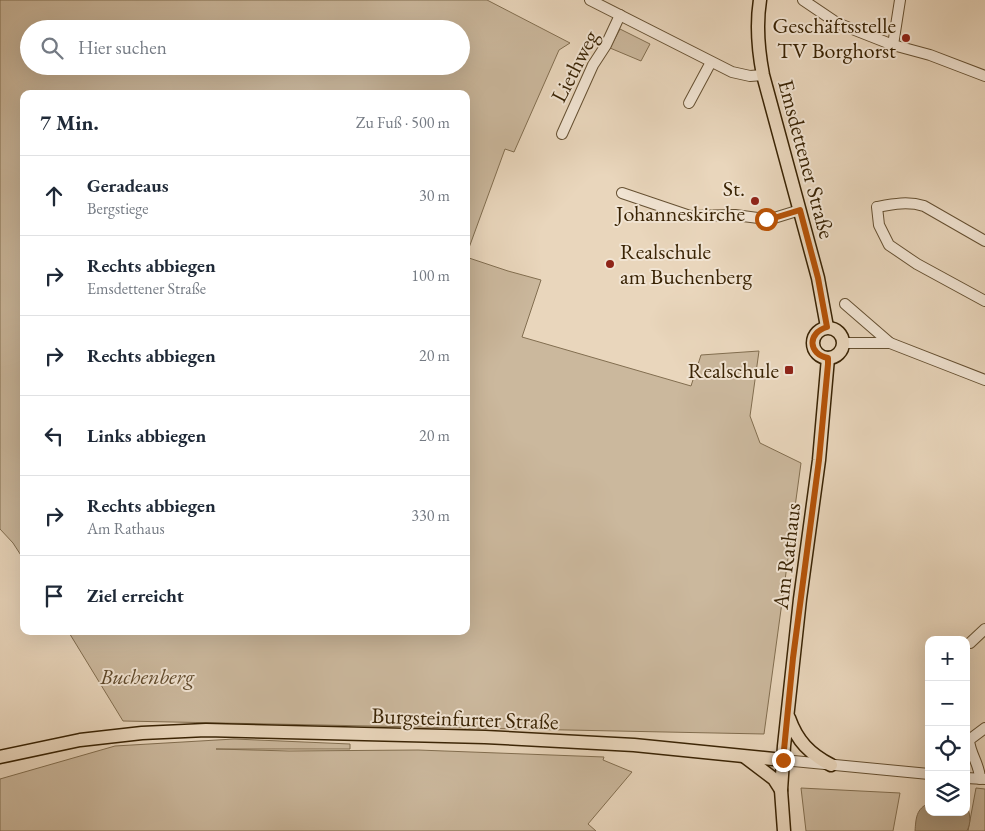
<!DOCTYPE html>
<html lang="de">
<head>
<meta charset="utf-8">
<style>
	:root { --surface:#fff; --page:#f6f6f7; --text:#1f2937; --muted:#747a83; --line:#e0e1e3 }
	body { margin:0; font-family:"EB Garamond",serif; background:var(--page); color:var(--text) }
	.controls { position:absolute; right:15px; bottom:15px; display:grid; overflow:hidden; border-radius:10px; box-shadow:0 5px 20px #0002 }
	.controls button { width:45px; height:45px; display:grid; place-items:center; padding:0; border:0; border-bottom:1px solid var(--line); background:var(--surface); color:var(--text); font:25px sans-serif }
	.stop { position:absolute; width:15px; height:15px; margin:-11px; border:4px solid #b45309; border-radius:50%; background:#fff }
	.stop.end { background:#b45309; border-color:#fff; box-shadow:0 1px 5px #0008 }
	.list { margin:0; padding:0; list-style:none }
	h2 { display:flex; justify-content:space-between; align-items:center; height:65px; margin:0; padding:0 20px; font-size:21px }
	h2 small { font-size:16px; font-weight:400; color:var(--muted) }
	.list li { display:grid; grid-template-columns:32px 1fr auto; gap:15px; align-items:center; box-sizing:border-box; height:80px; padding:0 20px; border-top:1px solid var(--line) }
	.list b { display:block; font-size:19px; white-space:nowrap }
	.list p { margin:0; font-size:16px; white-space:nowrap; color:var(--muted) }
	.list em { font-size:16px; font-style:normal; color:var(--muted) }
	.icon { flex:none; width:28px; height:28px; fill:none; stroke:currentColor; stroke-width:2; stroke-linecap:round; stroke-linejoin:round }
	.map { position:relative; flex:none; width:985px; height:831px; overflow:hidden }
	.search { position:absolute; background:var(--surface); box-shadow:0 5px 20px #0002; left:20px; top:20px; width:450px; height:55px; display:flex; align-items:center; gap:12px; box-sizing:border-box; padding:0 18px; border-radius:28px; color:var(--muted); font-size:19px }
	.panel { position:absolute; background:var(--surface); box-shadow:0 5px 20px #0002; left:20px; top:90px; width:450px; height:545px; border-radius:10px }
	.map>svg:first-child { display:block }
	.green { fill:#cbb89d; stroke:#826e50; fill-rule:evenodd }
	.water { fill:#ad997d; stroke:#7f6a4d }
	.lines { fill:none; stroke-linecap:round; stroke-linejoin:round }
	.minor-casing { stroke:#655032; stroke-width:12 }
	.major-casing { stroke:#392304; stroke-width:15 }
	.minor { stroke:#f1e4d3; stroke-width:10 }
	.major { stroke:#e9d6bc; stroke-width:12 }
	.route { stroke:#b45309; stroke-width:6 }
	.poi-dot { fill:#8f2418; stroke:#f1e4d3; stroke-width:2 }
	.labels { text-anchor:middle; stroke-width:4; stroke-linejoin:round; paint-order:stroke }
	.poi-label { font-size:22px; fill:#392304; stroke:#f1e4d3; text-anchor:end }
	.street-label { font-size:22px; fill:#392304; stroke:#f1e4d3 }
	.park-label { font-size:22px; font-style:italic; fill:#5e482a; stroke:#f1e4d3 }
</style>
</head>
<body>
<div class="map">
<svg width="985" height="831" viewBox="0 0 985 831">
	<rect width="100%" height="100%" fill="#e9d6bc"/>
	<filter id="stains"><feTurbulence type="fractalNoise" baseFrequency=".004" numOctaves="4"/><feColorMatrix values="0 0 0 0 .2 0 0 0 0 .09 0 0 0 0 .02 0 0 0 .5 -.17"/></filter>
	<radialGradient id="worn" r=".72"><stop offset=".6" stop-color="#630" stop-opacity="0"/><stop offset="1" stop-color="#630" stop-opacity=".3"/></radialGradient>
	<g class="green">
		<path d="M0,0H487L570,43L559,50L514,152L505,149L466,256V94H24V560L13,543L0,529ZM29,29H461V66H29Z"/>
		<path d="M620,29L650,44L641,61L610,48Z"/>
		<path d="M466,257L508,271L541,280L522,337L691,386L701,355L759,351L750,416L760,443L801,463L764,734L123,721L68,631H466Z"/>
		<path d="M234,739L350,744V749H216L289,751L418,750L604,757L603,760L632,772L588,824L596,831H0V779L115,746Z"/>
		<path d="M801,788L900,793L893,831H806Z"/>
		<path d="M976,788L985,789V831H968Z"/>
	</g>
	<path class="water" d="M929,803V812H966V806C971,813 971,823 967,831H915C916,818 916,809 929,803Z"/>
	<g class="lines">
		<g class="minor-casing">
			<g id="minor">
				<path d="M590,0L732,72L750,76L763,75"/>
				<path d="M803,0L837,23L893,45L930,55L985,76"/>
				<path d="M893,45L900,0"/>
				<path d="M689,103L711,62"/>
				<path d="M562,134L593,65L606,45L620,15"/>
				<path d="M622,193L690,216L735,215L766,219L774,218L800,210"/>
				<path d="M985,241L924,206C908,201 893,204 877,207L879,225L889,245L917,264L985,301"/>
				<path d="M845,304L890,343"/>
				<path d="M843,343H890L985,380"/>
				<path d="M970,643L985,629"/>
				<path d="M783,760L929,774"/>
				<path d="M966,778L985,779"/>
				<path d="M980,779C980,765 970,754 969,740L985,728"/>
			</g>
		</g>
		<g class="major-casing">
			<g id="major">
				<path d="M760,0C756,25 758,49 763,75L818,278L827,327"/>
				<circle cx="828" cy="343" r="15"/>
				<path d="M789,718C797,741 810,754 831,765"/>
				<path d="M0,757L80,740L142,733L206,730L485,737L634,745L783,760"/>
				<path d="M745,757L774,779L781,790"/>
				<path d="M784,831L781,790L784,746L800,599L819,460L828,358"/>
			</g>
		</g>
		<use href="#minor" class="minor"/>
		<use href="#major" class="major"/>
	</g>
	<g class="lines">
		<path class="route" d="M766,219L774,218L800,210L818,278L827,327C807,333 808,354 828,358V364L819,460L793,658L783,760"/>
	</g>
	<g class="poi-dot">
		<circle cx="906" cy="38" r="5"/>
		<circle cx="755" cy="201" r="5"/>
		<circle cx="610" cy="264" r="5"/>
		<rect x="784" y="365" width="10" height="10" rx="2.5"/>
	</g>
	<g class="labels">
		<g class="poi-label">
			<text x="896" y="33">Geschäftsstelle<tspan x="896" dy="25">TV Borghorst</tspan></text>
			<text x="745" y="196">St.<tspan x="745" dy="25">Johanneskirche</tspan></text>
			<text x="620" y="259" text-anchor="start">Realschule<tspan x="620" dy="25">am Buchenberg</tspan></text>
			<text x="779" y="378">Realschule</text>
		</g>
		<g class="street-label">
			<text transform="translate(574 66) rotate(-63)" y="8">Liethweg</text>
			<text transform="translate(807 159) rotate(75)" y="8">Emsdettener Straße</text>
			<text transform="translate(786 556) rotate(-83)" y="8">Am Rathaus</text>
			<text transform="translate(465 718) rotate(2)" y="8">Burgsteinfurter Straße</text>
		</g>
		<g class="park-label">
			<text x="147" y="684">Buchenberg</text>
		</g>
	</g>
	<rect width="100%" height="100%" filter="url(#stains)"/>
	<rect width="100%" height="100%" fill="url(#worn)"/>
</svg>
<div class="controls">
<button>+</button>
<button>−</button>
<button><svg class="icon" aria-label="locate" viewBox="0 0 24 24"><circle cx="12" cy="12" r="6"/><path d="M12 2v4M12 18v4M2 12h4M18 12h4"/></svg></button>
<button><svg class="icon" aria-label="layers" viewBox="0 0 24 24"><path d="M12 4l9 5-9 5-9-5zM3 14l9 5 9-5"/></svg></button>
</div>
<div class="stop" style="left:766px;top:219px"></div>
<div class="stop end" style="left:783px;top:760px"></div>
<div class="search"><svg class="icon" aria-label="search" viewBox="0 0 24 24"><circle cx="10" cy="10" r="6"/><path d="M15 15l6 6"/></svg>Hier suchen</div>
<section class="panel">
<h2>7 Min.<small>Zu Fuß · 500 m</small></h2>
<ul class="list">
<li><svg class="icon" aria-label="ahead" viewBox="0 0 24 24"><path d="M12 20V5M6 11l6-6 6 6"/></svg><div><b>Geradeaus</b><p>Bergstiege</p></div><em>30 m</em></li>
<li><svg class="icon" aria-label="right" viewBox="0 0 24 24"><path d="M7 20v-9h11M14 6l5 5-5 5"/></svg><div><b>Rechts abbiegen</b><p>Emsdettener Straße</p></div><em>100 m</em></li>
<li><svg class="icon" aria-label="right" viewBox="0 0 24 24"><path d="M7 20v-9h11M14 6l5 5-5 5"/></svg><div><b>Rechts abbiegen</b></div><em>20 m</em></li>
<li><svg class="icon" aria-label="left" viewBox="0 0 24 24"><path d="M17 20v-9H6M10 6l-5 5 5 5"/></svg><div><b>Links abbiegen</b></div><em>20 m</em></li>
<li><svg class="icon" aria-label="right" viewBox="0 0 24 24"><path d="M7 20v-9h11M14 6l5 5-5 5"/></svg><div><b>Rechts abbiegen</b><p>Am Rathaus</p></div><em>330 m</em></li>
<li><svg class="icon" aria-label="arrive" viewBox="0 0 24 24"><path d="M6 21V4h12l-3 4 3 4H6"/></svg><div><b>Ziel erreicht</b></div></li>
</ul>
</section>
</div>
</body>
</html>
